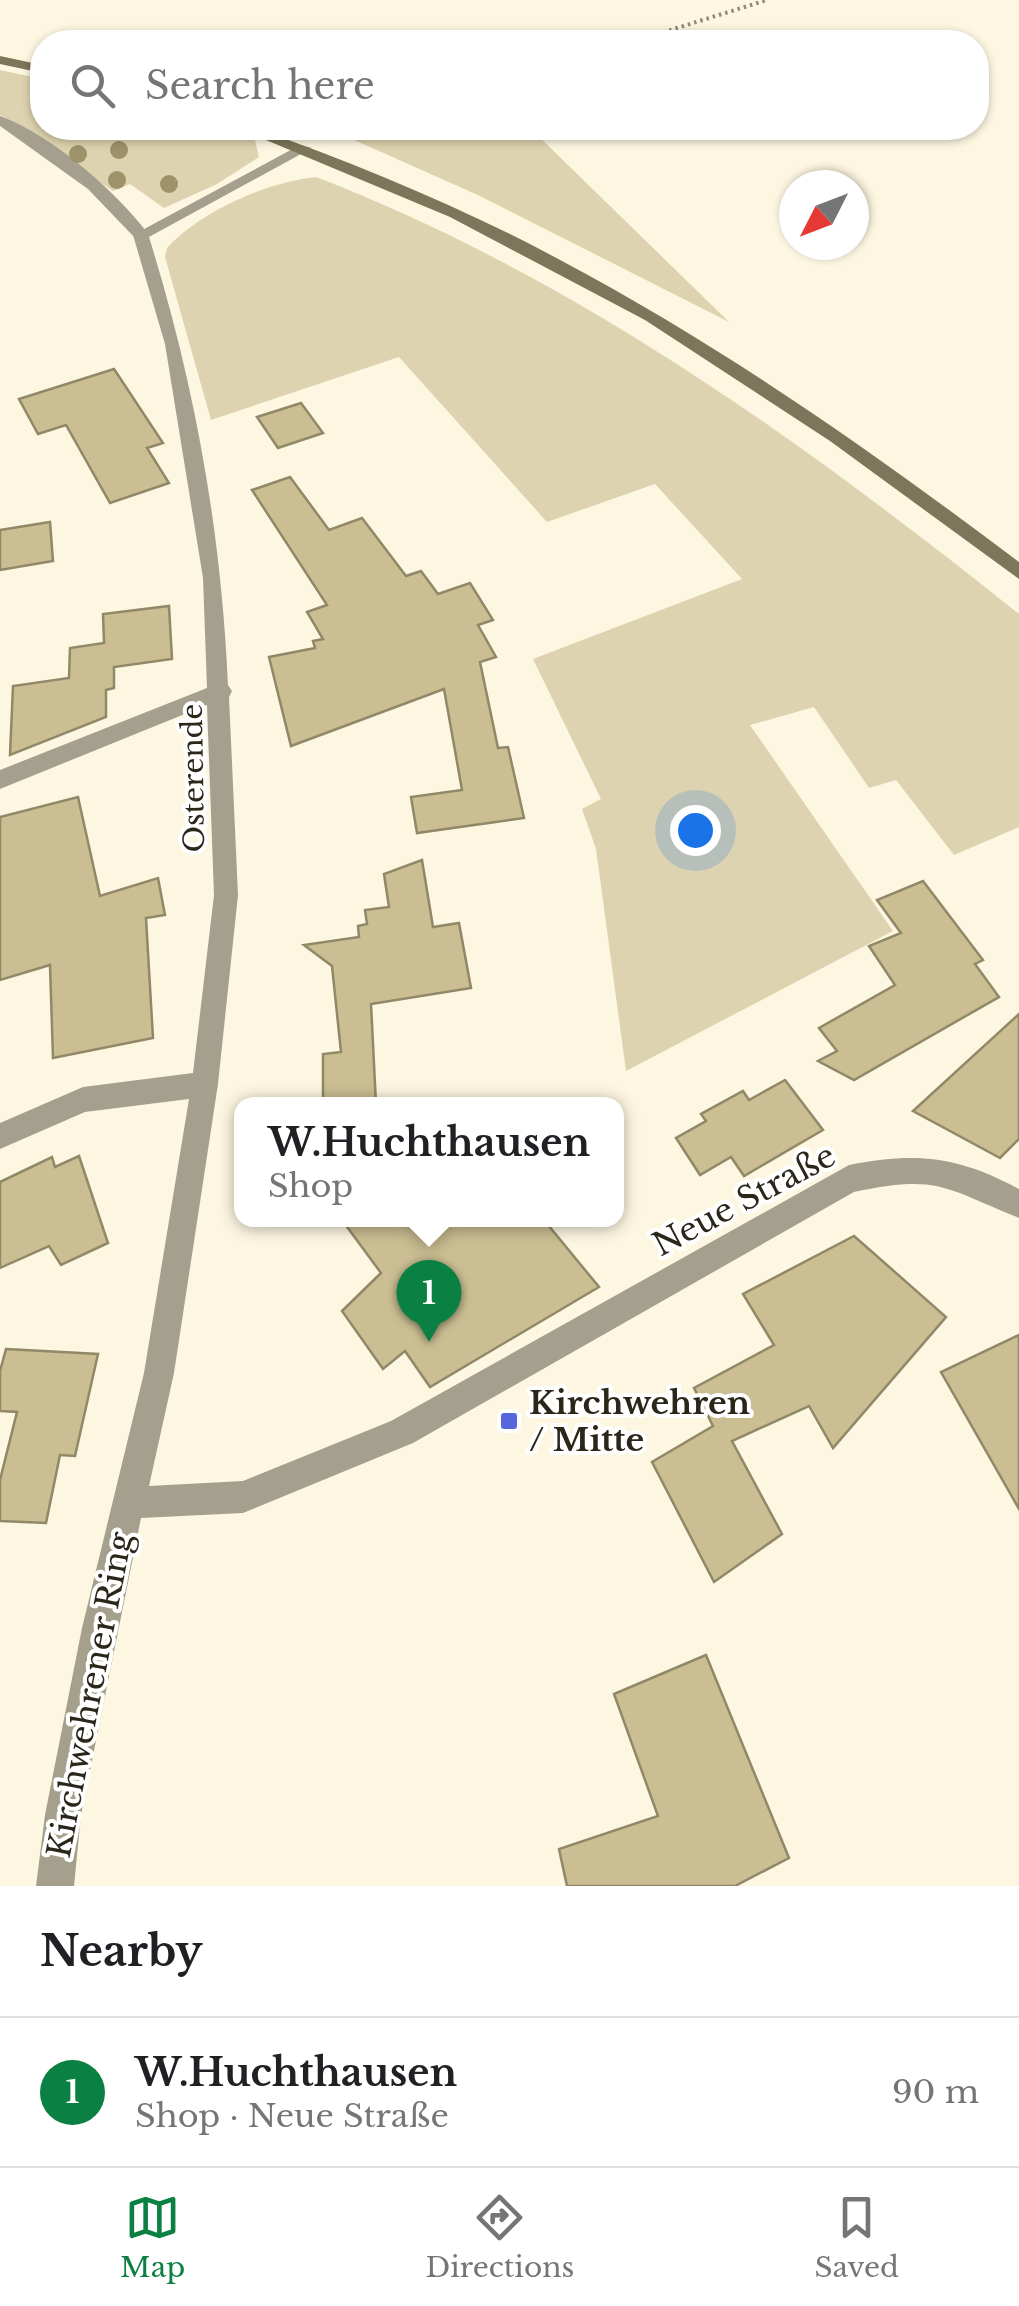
<!DOCTYPE html>
<html lang="en">
<head>
<meta charset="utf-8">
<style>
	:root { --surface:#fff; --page:#f2f2f2; --text:#202124; --muted:#757577; --line:#e0e0e0; --accent:#0b8043 }
	body { margin:0; font-family:"Libre Baskerville",serif; background:var(--page); color:var(--text) }
	.compass { position:absolute; left:779px; top:170px; width:90px; height:90px; border-radius:50%; background:var(--surface); box-shadow:0 2px 8px #0004; rotate:228deg }
	.you { position:absolute; left:695px; top:830px; width:35px; height:35px; margin:-25px; border:8px solid #fff; border-radius:50%; background:#1a73e8; box-shadow:0 0 0 15px #1a73e833 }
	.badge { display:grid; place-items:center; width:65px; height:65px; border-radius:50%; background:var(--accent); color:#fff; font-size:32px; font-weight:700 }
	.pin { position:absolute; translate:-50% -82px; filter:drop-shadow(0 2px 5px #0008) }
	.pin::after { content:''; position:absolute; top:52px; width:35px; height:30px; background:inherit; clip-path:polygon(0 0,100% 0,50% 100%) }
	.popup { position:absolute; left:234px; top:1097px; width:390px; height:130px; box-sizing:border-box; display:grid; place-content:center; border-radius:20px; background:var(--surface); filter:drop-shadow(0 2px 8px #0005); font-size:32px; white-space:nowrap; color:var(--muted) }
	.popup b { font-size:38px; color:var(--text) }
	.popup::after { content:''; position:absolute; left:50%; top:100%; margin-left:-20px; border:20px solid transparent; border-top-color:var(--surface) }
	.list { margin:0; padding:0; list-style:none }
	h2 { display:flex; justify-content:space-between; align-items:center; height:130px; margin:0; padding:0 40px; font-size:42px }
	h2 small { font-size:32px; font-weight:400; color:var(--muted) }
	.list li { display:grid; grid-template-columns:65px 1fr auto; gap:30px; align-items:center; box-sizing:border-box; height:150px; padding:0 40px; border-top:2px solid var(--line) }
	.list b { display:block; font-size:38px; white-space:nowrap }
	.list p { margin:0; font-size:32px; white-space:nowrap; color:var(--muted) }
	.list em { font-size:32px; font-style:normal; color:var(--muted) }
	.icon { flex:none; width:55px; height:55px; fill:none; stroke:currentColor; stroke-width:2; stroke-linecap:round; stroke-linejoin:round }
	.map { position:relative; flex:none; width:1019px; height:1886px; overflow:hidden }
	.search { position:absolute; background:var(--surface); box-shadow:0 2px 8px #0004; left:30px; right:30px; top:30px; height:110px; display:flex; align-items:center; gap:25px; box-sizing:border-box; padding:0 35px; border-radius:40px; color:var(--muted); font-size:38px }
	.sheet { height:280px; background:var(--surface) }
	nav { display:flex; justify-content:space-around; align-items:center; box-sizing:border-box; height:140px; border-top:2px solid var(--line); background:var(--surface); font-size:28px; color:var(--muted) }
	nav a { display:grid; justify-items:center; gap:5px }
	nav .on { color:var(--accent) }
	.map>svg:first-child { display:block }
	.green { fill:#ded3b0 }
	.building { fill:#cbbe92; stroke:#918868; stroke-width:2.5 }
	.lines { fill:none; stroke-linecap:round; stroke-linejoin:round }
	.path { stroke:#8e8978; stroke-width:4; stroke-dasharray:2.5 4; stroke-linecap:butt }
	.service { fill:#a5a08d; fill-rule:evenodd }
	.minor { fill:#a5a08d; fill-rule:evenodd }
	.secondary { fill:#7e765a; fill-rule:evenodd }
	.tree { fill:#9d926a }
	.poi-dot { fill:#5667dd; stroke:#fff; stroke-width:4 }
	.labels { text-anchor:middle; stroke-width:8; stroke-linejoin:round; paint-order:stroke }
	.street-label { font-size:28px; fill:#2a2619; stroke:#fff }
	.near-street-label { font-size:32px; fill:#2a2619; stroke:#fff }
	.near-poi-label { font-size:32px; font-weight:bold; fill:#2a2619; stroke:#fff; text-anchor:start }
</style>
</head>
<body>
<div class="map">
<svg width="1019" height="1886" viewBox="0 0 1019 1886">
	<rect width="100%" height="100%" fill="#fdf7e2"/>
	<g class="green">
		<path d="M0,70L42,79V128H217L255,140L259,157L217,184L164,208L130,184L113,191L0,115Z"/>
		<path d="M390,128H530L729,322L480,196L352,139Z"/>
		<path d="M316,177C577,278 802,441 1019,614V827L954,855L896,780L869,788L814,707L750,725L893,931L626,1071L596,849L582,809L601,799L533,659L742,579L655,484L547,522L399,357L211,420L165,257L167,248C201,211 267,182 316,177Z"/>
	</g>
	<g class="building">
		<path d="M114,369L163,443L147,448L169,483L110,503L66,425L38,434L19,399Z"/>
		<path d="M301,403L323,433L278,448L257,417Z"/>
		<path d="M290,477L329,530L362,518L406,576L421,571L438,594L470,583L493,620L478,625L496,657L480,662L498,748L508,747L524,818L417,833L411,797L462,790L444,689L291,746L269,657L315,648L313,641L323,639L307,612L327,605L252,490Z"/>
		<path d="M50,522L53,561L0,570V530Z"/>
		<path d="M169,606L172,659L114,667V688L106,690V717L10,755L13,686L69,678L70,648L104,643L103,614Z"/>
		<path d="M78,797L100,896L158,878L165,915L146,918L153,1038L53,1058L50,965L0,980V817Z"/>
		<path d="M422,860L433,927L459,923L471,988L371,1004L376,1104H323V1054L341,1052L332,966L304,945L359,937L358,926L367,924L365,910L389,907L384,874Z"/>
		<path d="M923,881L983,960L975,964L999,997L854,1080L818,1061L837,1051L819,1028L895,985L869,946L901,933L877,900Z"/>
		<path d="M1019,1014V1139L1000,1158L913,1111Z"/>
		<path d="M785,1080L823,1130L744,1176L731,1157L700,1175L676,1138L706,1121L701,1114L743,1091L749,1100Z"/>
		<path d="M79,1156L108,1243L61,1265L49,1246L0,1268V1182L52,1157L55,1167Z"/>
		<path d="M342,1220H544L599,1287L430,1387L405,1351L383,1369L342,1311L381,1273Z"/>
		<path d="M854,1236L946,1317L833,1448L809,1406L732,1441L782,1534L714,1582L652,1462L713,1426L694,1388L774,1345L743,1294Z"/>
		<path d="M1019,1335V1509L941,1372Z"/>
		<path d="M6,1349L98,1354L75,1456L60,1455L46,1523L0,1521V1480L17,1412L0,1411V1371Z"/>
		<path d="M706,1655L789,1858L735,1886H567L559,1849L658,1816L614,1694Z"/>
	</g>
	<g class="lines">
		<g class="path">
			<path d="M632,42L767,0"/>
			<path d="M339,136L361,128"/>
		</g>
		<path class="service" d="M0,116C52,135 116,191 149,235L147,238H135L88,189L0,126Z"/>
		<path class="minor" d="M300,145L312,148L149,237C195,385 221,530 228,685L232,691L229,697L238,895L218,1084L174,1373L149,1486L243,1481L391,1421L849,1165C917,1152 957,1156 1019,1189V1218C945,1188 938,1174 854,1192L413,1443L243,1513L141,1518L81,1815L74,1886H36L45,1815L82,1628L144,1373L189,1099L85,1112L0,1149V1123L83,1087L193,1073L214,895L207,705L0,789V770L207,688L203,578L165,344L133,235Z"/>
		<g class="secondary">
			<path d="M0,56L42,65V73L0,64Z"/>
			<path d="M237,128H256C361,166 464,208 562,261C724,347 873,452 1019,562V579L830,441L645,320L450,217Z"/>
		</g>
	</g>
	<g class="tree">
		<circle cx="119" cy="150" r="9"/>
		<circle cx="78" cy="154" r="9"/>
		<circle cx="117" cy="180" r="9"/>
		<circle cx="169" cy="184" r="9"/>
	</g>
	<rect class="poi-dot" x="499" y="1411" width="20" height="20" rx="5"/>
	<g class="labels">
		<g class="street-label">
			<text transform="translate(193 778) rotate(-91)" y="10">Osterende</text>
		</g>
		<g class="near-street-label">
			<text transform="translate(744 1200) rotate(-28)" y="11">Neue Straße</text>
			<text transform="translate(90 1695) rotate(-79)" y="11">Kirchwehrener Ring</text>
		</g>
		<g class="near-poi-label">
			<text x="529" y="1414">Kirchwehren<tspan x="529" dy="37">/ Mitte</tspan></text>
		</g>
	</g>
</svg>
<svg class="compass" viewBox="-18 -18 36 36"><path d="M0-13l5 13h-10z" fill="#e53935"/><path d="M0 13l5-13h-10z" fill="#757577"/></svg>
<div class="you"></div>
<div class="pin badge" style="left:429px;top:1342px">1</div>
<div class="popup"><b>W.Huchthausen</b>Shop</div>
<div class="search"><svg class="icon" aria-label="search" viewBox="0 0 24 24"><circle cx="10" cy="10" r="6"/><path d="M15 15l6 6"/></svg>Search here</div>
</div>
<section class="sheet">
<h2>Nearby<small></small></h2>
<ul class="list">
<li><span class="badge">1</span><div><b>W.Huchthausen</b><p>Shop · Neue Straße</p></div><em>90 m</em></li>
</ul>
</section>
<nav>
<a class="on"><svg class="icon" aria-label="map" viewBox="0 0 24 24"><path d="M3 6l6-2 6 2 6-2v14l-6 2-6-2-6 2zM9 4v14M15 6v14"/></svg>Map</a>
<a><svg class="icon" aria-label="directions" viewBox="0 0 24 24"><path d="M12 3l9 9-9 9-9-9zM9 14v-3h6M13 9l2 2-2 2"/></svg>Directions</a>
<a><svg class="icon" aria-label="saved" viewBox="0 0 24 24"><path d="M7 4h10v16l-5-4-5 4z"/></svg>Saved</a>
</nav>
</body>
</html>
